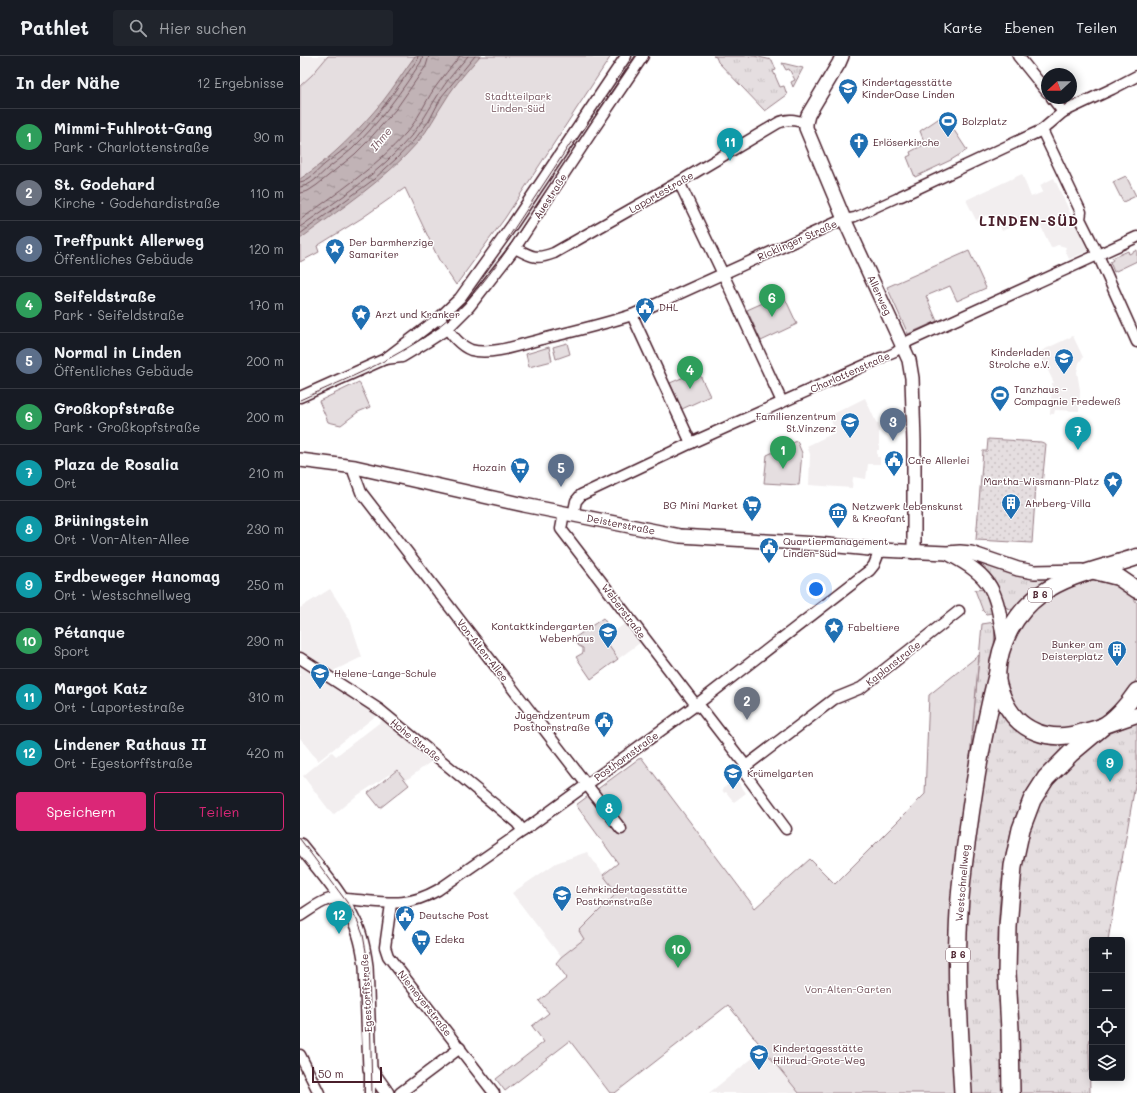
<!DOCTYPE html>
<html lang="de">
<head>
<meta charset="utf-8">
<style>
	:root { --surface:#171b24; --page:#20242c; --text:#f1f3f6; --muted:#9ea1a6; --line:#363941; --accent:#db2777 }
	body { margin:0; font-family:Mali,sans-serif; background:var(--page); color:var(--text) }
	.controls { position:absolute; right:12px; bottom:12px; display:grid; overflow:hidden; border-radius:4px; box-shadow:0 2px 10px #0003 }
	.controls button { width:36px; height:36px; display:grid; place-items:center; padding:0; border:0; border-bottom:1px solid var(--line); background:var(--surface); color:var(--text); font:20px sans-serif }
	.compass { position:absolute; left:741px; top:12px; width:36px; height:36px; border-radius:50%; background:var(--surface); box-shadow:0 2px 10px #0003; rotate:249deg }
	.scale { position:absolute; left:12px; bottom:10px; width:70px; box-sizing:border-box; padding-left:4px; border:2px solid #4a1f2b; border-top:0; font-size:11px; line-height:14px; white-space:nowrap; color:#4a1f2b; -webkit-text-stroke:3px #fff; paint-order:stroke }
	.you { position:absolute; left:516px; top:533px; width:14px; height:14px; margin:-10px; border:3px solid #fff; border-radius:50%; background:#1a73e8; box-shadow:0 0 0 6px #1a73e833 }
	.badge { display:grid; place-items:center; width:26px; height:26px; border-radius:50%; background:var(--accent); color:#fff; font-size:13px; font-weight:700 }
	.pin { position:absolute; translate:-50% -33px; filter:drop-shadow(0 1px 2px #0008) }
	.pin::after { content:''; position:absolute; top:21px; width:14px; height:12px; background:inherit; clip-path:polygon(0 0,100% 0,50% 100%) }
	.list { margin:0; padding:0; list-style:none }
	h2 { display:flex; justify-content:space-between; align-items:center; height:52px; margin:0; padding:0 16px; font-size:17px }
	h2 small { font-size:13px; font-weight:400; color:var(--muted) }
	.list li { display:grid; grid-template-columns:26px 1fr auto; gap:12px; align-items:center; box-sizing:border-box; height:56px; padding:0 16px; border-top:1px solid var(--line) }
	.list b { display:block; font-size:15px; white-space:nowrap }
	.list p { margin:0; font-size:13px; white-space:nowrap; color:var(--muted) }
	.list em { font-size:13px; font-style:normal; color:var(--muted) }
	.actions { display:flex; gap:8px; padding:12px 16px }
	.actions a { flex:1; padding:9px 0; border:1px solid var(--accent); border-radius:4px; text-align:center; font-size:14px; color:var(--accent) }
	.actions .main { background:var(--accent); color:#fff }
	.icon { flex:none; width:22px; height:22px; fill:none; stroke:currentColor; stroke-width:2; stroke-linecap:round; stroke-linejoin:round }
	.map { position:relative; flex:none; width:837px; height:1037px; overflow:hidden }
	header { display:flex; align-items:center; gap:24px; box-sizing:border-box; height:56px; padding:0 20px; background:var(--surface); border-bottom:1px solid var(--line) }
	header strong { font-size:19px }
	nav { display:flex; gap:22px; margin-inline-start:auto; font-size:14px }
	.search { width:280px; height:36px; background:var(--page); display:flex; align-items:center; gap:10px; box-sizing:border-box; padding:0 14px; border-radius:4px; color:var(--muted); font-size:15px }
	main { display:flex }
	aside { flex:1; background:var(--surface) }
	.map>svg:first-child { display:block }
	.built { fill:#f2eeef }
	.grass { fill:url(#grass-tufts); stroke:#987e86 }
	.park { fill:#e5dee0; stroke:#987e86 }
	.garden { fill:url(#garden-dots); stroke:#987e86 }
	.water { fill:url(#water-ripples); stroke:#91787e }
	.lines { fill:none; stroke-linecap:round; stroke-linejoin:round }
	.shore { stroke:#7a5a63; stroke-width:1 }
	.pedestrian-casing { stroke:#4a1f2b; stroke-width:11 }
	.minor-casing { stroke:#4a1f2b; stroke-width:13 }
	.tertiary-casing { stroke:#4a1f2b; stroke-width:16 }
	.secondary-casing { stroke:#4a1f2b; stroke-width:17 }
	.primary-casing { stroke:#4a1f2b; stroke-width:19 }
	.trunk-casing { stroke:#4a1f2b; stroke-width:20 }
	.pedestrian { stroke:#fff; stroke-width:8 }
	.minor { stroke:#fff; stroke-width:10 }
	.tertiary { stroke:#fff; stroke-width:13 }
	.secondary { stroke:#fff; stroke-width:14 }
	.primary { stroke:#fff; stroke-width:16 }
	.trunk { stroke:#fff; stroke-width:17 }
	.tram { stroke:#4a1f2b; stroke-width:1 }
	.labels { text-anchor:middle; stroke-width:3; stroke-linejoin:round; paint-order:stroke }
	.shield { fill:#fff; stroke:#80626b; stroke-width:1 }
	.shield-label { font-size:9px; font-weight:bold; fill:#4a1f2b }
	.poi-label { font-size:10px; fill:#4a1f2b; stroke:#fff; text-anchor:start }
	.park-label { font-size:10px; fill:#714f58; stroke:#fff }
	.street-label { font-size:10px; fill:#4a1f2b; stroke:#fff }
	.water-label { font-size:11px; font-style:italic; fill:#74535c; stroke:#fff }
	.district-label { font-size:14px; font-weight:bold; letter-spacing:1px; fill:#4a1f2b; stroke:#fff }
</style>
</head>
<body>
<header>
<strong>Pathlet</strong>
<div class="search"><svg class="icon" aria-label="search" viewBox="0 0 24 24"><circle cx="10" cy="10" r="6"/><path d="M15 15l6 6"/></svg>Hier suchen</div>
<nav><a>Karte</a><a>Ebenen</a><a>Teilen</a></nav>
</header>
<main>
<aside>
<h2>In der Nähe<small>12 Ergebnisse</small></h2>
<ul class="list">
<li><span class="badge" style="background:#2e9e5b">1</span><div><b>Mimmi-Fuhlrott-Gang</b><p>Park · Charlottenstraße</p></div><em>90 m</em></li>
<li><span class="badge" style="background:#6b7280">2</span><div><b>St. Godehard</b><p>Kirche · Godehardistraße</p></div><em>110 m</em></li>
<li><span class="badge" style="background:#5c6f8a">3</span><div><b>Treffpunkt Allerweg</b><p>Öffentliches Gebäude</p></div><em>120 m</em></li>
<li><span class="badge" style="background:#2e9e5b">4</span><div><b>Seifeldstraße</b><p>Park · Seifeldstraße</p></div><em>170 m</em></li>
<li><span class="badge" style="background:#5c6f8a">5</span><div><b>Normal in Linden</b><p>Öffentliches Gebäude</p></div><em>200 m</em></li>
<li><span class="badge" style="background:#2e9e5b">6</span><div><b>Großkopfstraße</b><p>Park · Großkopfstraße</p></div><em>200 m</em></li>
<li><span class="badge" style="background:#0f9aa8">7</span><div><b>Plaza de Rosalia</b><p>Ort</p></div><em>210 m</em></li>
<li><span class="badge" style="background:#0f9aa8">8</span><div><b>Brüningstein</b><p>Ort · Von-Alten-Allee</p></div><em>230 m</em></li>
<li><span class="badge" style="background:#0f9aa8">9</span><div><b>Erdbeweger Hanomag</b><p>Ort · Westschnellweg</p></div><em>250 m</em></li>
<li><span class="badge" style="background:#2e9e5b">10</span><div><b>Pétanque</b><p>Sport</p></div><em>290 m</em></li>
<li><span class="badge" style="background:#0f9aa8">11</span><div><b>Margot Katz</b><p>Ort · Laportestraße</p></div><em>310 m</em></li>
<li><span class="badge" style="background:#0f9aa8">12</span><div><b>Lindener Rathaus II</b><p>Ort · Egestorffstraße</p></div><em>420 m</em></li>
</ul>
<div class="actions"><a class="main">Speichern</a><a>Teilen</a></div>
</aside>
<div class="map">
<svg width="837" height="1037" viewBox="0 0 837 1037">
	<defs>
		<pattern id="grass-tufts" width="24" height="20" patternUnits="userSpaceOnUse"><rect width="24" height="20" fill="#e5dee0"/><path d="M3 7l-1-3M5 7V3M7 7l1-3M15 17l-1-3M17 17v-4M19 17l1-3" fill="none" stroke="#c6bec0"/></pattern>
		<pattern id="garden-dots" width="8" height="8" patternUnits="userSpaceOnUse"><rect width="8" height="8" fill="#e5dee0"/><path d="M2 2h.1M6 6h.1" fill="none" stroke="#c6bec0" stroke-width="1.8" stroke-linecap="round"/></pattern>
		<pattern id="water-ripples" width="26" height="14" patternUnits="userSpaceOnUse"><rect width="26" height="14" fill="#c1b3b6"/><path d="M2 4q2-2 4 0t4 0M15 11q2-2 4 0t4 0" fill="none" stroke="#9f9194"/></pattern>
	</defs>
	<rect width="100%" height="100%" fill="#fff"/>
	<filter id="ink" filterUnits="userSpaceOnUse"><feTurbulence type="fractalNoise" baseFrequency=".025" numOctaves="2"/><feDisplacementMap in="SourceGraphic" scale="8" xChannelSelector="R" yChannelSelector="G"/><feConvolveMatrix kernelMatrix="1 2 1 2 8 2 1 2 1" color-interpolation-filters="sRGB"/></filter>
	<g filter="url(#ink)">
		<g class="built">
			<path d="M0,0H28L12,19L0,30Z"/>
			<path d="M722,118L731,141L743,136L740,129L754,122L788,195L769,203L765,194L766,191L758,189L751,192L738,164L730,162L702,175L700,170H697L687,159L676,164L666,144Z"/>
			<path d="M773,280L783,301L779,307L777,316L780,334L779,355L755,354L754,358H750L752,327H754L739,296Z"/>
			<path d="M565,342L577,368L579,367V394H577V401H580V408H568L566,423L553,421L552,432L509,429L510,398L507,390L536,376L529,360Z"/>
			<path d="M30,533L50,564L62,601L31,616L0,596V552Z"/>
			<path d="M303,562L311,574L309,575L311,578L327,566L341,586L291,623L276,601L283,597V592L279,590L273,583Z"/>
			<path d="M0,608L77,659L18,705L0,682Z"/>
			<path d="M83,664L133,704L105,725L96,714L55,741L33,759L3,720L32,696L36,700Z"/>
			<path d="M436,723L446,737L434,746L426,736L424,737L422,733Z"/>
			<path d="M287,796L317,837L279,875L285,883L261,901L212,837L256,807Z"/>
			<path d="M464,993L499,1037H409Z"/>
		</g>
		<g class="grass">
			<path d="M413,0H454L472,4L476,14L473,15L480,31L484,30L487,39L465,55L418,6L416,1Z"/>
			<path d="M482,7L503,12L493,31L491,26L495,24L489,13L486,14Z"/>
			<path d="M672,502L753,522L716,555L705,551C698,527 689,521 671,505Z"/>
			<path d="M685,533L689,540L693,557L686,558L683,555L675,534Z"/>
			<path d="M695,566L694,595L688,632L671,692L682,568Z"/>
			<path d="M697,644L759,686L761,693C749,707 734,721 725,738C701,785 697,860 698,913C698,927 701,941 701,955C703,982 702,1010 703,1037H669L665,955L666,827Z"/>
			<path d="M837,666V718L808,884H792V973L789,988L790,1037H717L713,917L718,829L723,798L729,773L742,742L762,718L782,698L809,678Z"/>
		</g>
		<g class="park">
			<path d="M28,0H311L205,162L156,229L139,204L105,132L62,162L17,190L19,196L0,206V30L12,19Z"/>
			<path d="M644,59L667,94L651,104L615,121L607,101L611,99L610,96L625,88L620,75Z"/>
			<path d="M826,120L836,140L823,146L813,126Z"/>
			<path d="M837,194V205L814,216L810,206L813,204L812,202L828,195L829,198Z"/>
			<path d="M669,195L686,232L657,245L650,230L626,240L637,265L608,278L587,231Z"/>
			<path d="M483,238L497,268L461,285L447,254Z"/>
			<path d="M267,287L270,298L256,303L253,291Z"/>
			<path d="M249,291L252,305L229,311L226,298Z"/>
			<path d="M398,315L410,340L382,353L370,327Z"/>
			<path d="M59,326L70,351L58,356L41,369L28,366L19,345Z"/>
			<path d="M497,385L502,397L499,429L464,427L467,399Z"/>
			<path d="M793,525L815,528L829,537L837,547V622L830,636L808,657L797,664L785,669L749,675L718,658L706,632L704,616L709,590L728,557L756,535L782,526Z"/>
			<path d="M303,562L311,574L309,575L311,578L304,583L318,603L291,623L276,601L283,597V592L279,590L273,583Z"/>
			<path d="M679,599L651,919L657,1037H499L428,949L315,1037H310L270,985L205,1035L196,1023L244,986L232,970L249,957L239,945L267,922L256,907L261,901L284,883L279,875L317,837L303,819L318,807L276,749L341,701L455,852L510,803L535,828L625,738L629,639Z"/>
			<path d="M97,714L109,729L80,752L68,737Z"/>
		</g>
		<path class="garden" d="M688,383L741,386L746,388L742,429H736L732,487L676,484L683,395H687Z"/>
		<path class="water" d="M115,0H180C168,14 155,28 146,43C136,58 129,73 118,86C84,125 41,152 0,183V123C32,102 59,74 83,45C94,31 104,15 115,0Z"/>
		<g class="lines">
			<g class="shore">
				<path d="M0,126C9,125 18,114 25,108C32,102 40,97 47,91C75,66 95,34 117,4L118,0"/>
				<path d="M0,131C11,130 20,119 28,112C36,106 44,100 52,93C79,67 100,37 121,6L123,0"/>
				<path d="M0,137L8,135L17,129L55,98L66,87L96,53L126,10L129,0"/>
				<path d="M0,164C37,137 75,112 106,77C118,64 124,48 134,33C142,22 151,11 160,0"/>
				<path d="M0,171C39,143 80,117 111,80C122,67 129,53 138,39C146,25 158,12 168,0"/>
				<path d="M0,178L73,124L97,102L115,83L129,65L142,40L175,0"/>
			</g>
			<g class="pedestrian-casing">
				<g id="pedestrian">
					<path d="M544,163L555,161L601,140"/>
					<path d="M581,302L595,296L603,290"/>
				</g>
			</g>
			<g class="minor-casing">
				<g id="minor">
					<path d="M718,0L747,36"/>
					<path d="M752,42L763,56"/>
					<path d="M742,74L781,156L780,163L798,199L837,286"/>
					<path d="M379,126L423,218L482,346"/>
					<path d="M601,140L742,74L763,56L812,33L837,20"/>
					<path d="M215,192C232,201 236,204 254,197L379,126L478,67C488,62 495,64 506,67"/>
					<path d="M332,259L391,387"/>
					<path d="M139,262C148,273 157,289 171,294C192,300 225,287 246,282C275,275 304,268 332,259L544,163"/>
					<path d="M603,290L609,285L837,181"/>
					<path d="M85,303L102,301L127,286L147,273L169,251L215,192L293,74L343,0"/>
					<path d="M0,341L85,303L139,262L160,242L213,168L326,0"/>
					<path d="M55,411L54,417L61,436L321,773"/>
					<path d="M264,457L261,473L396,649L402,653L446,710V719L486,773"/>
					<path d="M273,459L276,445L281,439L391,387L581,302"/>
					<path d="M0,602L80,654L217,767L223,775"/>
					<path d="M446,710L534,643L561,632L659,555"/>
					<path d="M91,848L85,891L88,900L194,1037"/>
					<path d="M0,860C8,855 21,845 30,843C39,842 48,843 57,844C90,847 108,851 138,834L223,775L396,649L570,514L574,509L580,494"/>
					<path d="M0,999L19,1037"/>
					<path d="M70,1013V1037"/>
					<path d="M100,1037L160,992"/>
				</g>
			</g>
			<g class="tertiary-casing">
				<g id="tertiary">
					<path d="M542,0L539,7L508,59L506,67V72L544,163L609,304L612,322L614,386V496"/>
					<path d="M0,404L55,411L224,449L380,480L518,488L580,494L647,497L660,496L671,497L718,513L734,516L782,515"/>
					<path d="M649,498C695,522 696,536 704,585"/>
					<path d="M0,789C19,813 41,837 54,865C61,878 64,895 66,910L70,1013L87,1037"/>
				</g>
			</g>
			<g class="secondary-casing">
				<path id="secondary" d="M808,669L837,659"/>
			</g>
			<g class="primary-casing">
				<g id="primary">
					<path d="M837,501C805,512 768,518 741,538C715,557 699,587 697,619C697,626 700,635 703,642C717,676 750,687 783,676C789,675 795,673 801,671C814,665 829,647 837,635"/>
					<path d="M795,515L818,521L837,534"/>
				</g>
			</g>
			<g class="trunk-casing">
				<g id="trunk">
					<path d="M663,1037C660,984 656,930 658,877C659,842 663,808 668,774C675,722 684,671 697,620"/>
					<path d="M711,1037L710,974L707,917L708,871L713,810L721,773L732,744L746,722L771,697L802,671"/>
				</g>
			</g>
			<use href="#pedestrian" class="pedestrian"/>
			<use href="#minor" class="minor"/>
			<use href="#tertiary" class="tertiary"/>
			<use href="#secondary" class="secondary"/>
			<use href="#primary" class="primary"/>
			<use href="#trunk" class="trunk"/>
			<g class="tram">
				<path d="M206,185L272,85"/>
				<path d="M0,344C50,321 100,302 143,267C180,238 211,188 237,149C269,99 302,50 335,0"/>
				<path d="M0,783L49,849L58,866L63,879L69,912L72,1037"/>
			</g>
		</g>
	</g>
	<defs>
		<g id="school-pin" transform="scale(1)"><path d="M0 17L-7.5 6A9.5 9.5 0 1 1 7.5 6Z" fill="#1f6fb2" stroke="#fff"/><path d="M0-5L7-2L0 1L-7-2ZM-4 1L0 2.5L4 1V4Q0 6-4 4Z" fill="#fff"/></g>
		<g id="stadium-pin" transform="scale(1)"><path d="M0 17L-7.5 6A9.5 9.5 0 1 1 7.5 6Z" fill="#1f6fb2" stroke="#fff"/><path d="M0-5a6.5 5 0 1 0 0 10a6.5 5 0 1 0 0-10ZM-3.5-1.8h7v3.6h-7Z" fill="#fff"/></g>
		<g id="church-pin" transform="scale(1)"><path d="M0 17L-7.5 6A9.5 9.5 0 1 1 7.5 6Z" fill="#1f6fb2" stroke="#fff"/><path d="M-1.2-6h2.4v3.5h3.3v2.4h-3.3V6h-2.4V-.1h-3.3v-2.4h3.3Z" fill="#fff"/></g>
		<g id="sight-pin" transform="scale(1)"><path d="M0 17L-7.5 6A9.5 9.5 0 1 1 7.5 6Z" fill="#1f6fb2" stroke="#fff"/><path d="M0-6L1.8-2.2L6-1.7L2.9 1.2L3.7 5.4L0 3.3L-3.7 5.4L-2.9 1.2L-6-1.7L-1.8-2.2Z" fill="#fff"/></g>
		<g id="civic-pin" transform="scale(1)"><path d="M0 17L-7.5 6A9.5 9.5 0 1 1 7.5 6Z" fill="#1f6fb2" stroke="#fff"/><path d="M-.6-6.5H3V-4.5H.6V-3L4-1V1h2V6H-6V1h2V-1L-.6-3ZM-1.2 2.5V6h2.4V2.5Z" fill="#fff"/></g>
		<g id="supermarket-pin" transform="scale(1)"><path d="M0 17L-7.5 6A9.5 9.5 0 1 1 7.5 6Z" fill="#1f6fb2" stroke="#fff"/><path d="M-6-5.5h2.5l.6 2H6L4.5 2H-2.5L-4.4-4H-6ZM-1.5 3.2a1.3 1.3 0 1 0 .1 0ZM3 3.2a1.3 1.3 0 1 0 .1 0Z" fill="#fff"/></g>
		<g id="building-pin" transform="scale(1)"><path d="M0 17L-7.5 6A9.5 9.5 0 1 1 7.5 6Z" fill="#1f6fb2" stroke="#fff"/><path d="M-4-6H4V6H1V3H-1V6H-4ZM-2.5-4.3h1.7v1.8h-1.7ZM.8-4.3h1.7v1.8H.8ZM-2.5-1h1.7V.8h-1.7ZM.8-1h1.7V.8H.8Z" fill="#fff"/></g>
		<g id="museum-pin" transform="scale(1)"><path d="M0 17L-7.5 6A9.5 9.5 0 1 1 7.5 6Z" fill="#1f6fb2" stroke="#fff"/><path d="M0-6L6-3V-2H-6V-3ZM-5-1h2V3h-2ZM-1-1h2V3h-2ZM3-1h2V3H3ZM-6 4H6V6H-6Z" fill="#fff"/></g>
	</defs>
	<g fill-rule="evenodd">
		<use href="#school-pin" x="548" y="32"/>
		<use href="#stadium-pin" x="648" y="65"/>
		<use href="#church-pin" x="559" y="86"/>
		<use href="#sight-pin" x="35" y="192"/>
		<use href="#civic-pin" x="345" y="251"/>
		<use href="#sight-pin" x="61" y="258"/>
		<use href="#school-pin" x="764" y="302"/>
		<use href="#stadium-pin" x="700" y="339"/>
		<use href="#school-pin" x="550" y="366"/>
		<use href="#civic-pin" x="594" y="404"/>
		<use href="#supermarket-pin" x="220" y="411"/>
		<use href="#sight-pin" x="813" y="425"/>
		<use href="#building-pin" x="711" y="447"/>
		<use href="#supermarket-pin" x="452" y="449"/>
		<use href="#museum-pin" x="538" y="456"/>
		<use href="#civic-pin" x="469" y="491"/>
		<use href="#sight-pin" x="534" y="571"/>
		<use href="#school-pin" x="308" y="576"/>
		<use href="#building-pin" x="817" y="594"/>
		<use href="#school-pin" x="20" y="617"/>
		<use href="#civic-pin" x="304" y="665"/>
		<use href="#school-pin" x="433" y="717"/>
		<use href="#school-pin" x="262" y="839"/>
		<use href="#civic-pin" x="105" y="859"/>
		<use href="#supermarket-pin" x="121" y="883"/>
		<use href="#school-pin" x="459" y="998"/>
	</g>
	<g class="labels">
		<g class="shield">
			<rect x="728" y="532" width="24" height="14" rx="3"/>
			<rect x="646" y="892" width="24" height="14" rx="3"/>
		</g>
		<g class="shield-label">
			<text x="740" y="542">B 6</text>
			<text x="658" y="902">B 6</text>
		</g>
		<g class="poi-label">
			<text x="562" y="30">Kindertagesstätte<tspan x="562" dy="12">KinderOase Linden</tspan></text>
			<text x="662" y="69">Bolzplatz</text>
			<text x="573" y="90">Erlöserkirche</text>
			<text x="49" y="190">Der barmherzige<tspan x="49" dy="12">Samariter</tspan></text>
			<text x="359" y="255">DHL</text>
			<text x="75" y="262">Arzt und Kranker</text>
			<text x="750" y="300" text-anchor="end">Kinderladen<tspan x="750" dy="12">Strolche e.V.</tspan></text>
			<text x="714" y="337">Tanzhaus -<tspan x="714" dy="12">Compagnie Fredeweß</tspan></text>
			<text x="536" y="364" text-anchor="end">Familienzentrum<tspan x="536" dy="12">St.Vinzenz</tspan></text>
			<text x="608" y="408">Cafe Allerlei</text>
			<text x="206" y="415" text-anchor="end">Hozain</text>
			<text x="799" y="429" text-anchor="end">Martha-Wissmann-Platz</text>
			<text x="725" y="451">Ahrberg-Villa</text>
			<text x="438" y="453" text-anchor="end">BG Mini Market</text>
			<text x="552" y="454">Netzwerk Lebenskunst<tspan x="552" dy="12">&amp; Kreofant</tspan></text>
			<text x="483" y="489">Quartiermanagement<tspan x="483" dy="12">Linden-Süd</tspan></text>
			<text x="294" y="574" text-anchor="end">Kontaktkindergarten<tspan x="294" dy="12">Weberhaus</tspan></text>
			<text x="548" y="575">Fabeltiere</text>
			<text x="803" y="592" text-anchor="end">Bunker am<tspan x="803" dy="12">Deisterplatz</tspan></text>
			<text x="34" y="621">Helene-Lange-Schule</text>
			<text x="290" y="663" text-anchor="end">Jugendzentrum<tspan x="290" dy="12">Posthornstraße</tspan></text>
			<text x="447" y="721">Krümelgarten</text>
			<text x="276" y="837">Lehrkindertagesstätte<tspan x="276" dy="12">Posthornstraße</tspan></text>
			<text x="119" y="863">Deutsche Post</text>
			<text x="135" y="887">Edeka</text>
			<text x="473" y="996">Kindertagesstätte<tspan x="473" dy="12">Hiltrud-Grote-Weg</tspan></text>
		</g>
		<g class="park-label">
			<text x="218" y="44">Stadtteilpark<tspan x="218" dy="12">Linden-Süd</tspan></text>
			<text x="548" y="937">Von-Alten-Garten</text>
		</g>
		<g class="street-label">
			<text transform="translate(361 136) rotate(-30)" y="4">Laportestraße</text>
			<text transform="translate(250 140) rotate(-57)" y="4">Auestraße</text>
			<text transform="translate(497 184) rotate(-24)" y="4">Ricklinger Straße</text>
			<text transform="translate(580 239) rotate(65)" y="4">Allerweg</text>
			<text transform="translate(550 316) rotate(-24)" y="4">Charlottenstraße</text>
			<text transform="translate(321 468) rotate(11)" y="4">Deisterstraße</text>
			<text transform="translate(324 555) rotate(53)" y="4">Weberstraße</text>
			<text transform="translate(183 594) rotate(52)" y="4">Von-Alten-Allee</text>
			<text transform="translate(593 607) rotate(-38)" y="4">Kaplanstraße</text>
			<text transform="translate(116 684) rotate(39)" y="4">Hohe Straße</text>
			<text transform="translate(326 700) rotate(-36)" y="4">Posthornstraße</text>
			<text transform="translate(662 827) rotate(-85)" y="4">Westschnellweg</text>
			<text transform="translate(66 937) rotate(-93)" y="4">Egestorffstraße</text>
			<text transform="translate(125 947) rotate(52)" y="4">Niemeyerstraße</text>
		</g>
		<g class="water-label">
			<text transform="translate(81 83) rotate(-51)" y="4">Ihme</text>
		</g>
		<g class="district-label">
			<text x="729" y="170">LINDEN-SÜD</text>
		</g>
	</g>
</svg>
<div class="controls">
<button>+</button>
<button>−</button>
<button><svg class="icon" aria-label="locate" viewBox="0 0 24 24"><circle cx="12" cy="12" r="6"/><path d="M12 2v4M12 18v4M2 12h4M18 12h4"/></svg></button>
<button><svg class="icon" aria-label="layers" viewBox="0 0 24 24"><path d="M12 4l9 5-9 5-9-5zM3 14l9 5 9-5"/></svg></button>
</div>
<svg class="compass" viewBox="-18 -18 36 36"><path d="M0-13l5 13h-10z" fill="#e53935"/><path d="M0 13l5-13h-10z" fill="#9ea1a6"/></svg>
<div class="scale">50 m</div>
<div class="you"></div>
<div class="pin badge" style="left:483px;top:413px;background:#2e9e5b">1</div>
<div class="pin badge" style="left:447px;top:664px;background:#6b7280">2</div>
<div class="pin badge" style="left:593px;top:385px;background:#5c6f8a">3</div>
<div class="pin badge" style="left:390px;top:333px;background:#2e9e5b">4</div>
<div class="pin badge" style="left:261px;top:431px;background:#5c6f8a">5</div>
<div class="pin badge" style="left:472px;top:261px;background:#2e9e5b">6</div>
<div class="pin badge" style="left:778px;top:394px;background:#0f9aa8">7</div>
<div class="pin badge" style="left:309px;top:771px;background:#0f9aa8">8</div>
<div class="pin badge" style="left:810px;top:726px;background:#0f9aa8">9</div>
<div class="pin badge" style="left:378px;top:912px;background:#2e9e5b">10</div>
<div class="pin badge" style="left:430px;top:105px;background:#0f9aa8">11</div>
<div class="pin badge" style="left:39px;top:878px;background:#0f9aa8">12</div>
</div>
</main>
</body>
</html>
